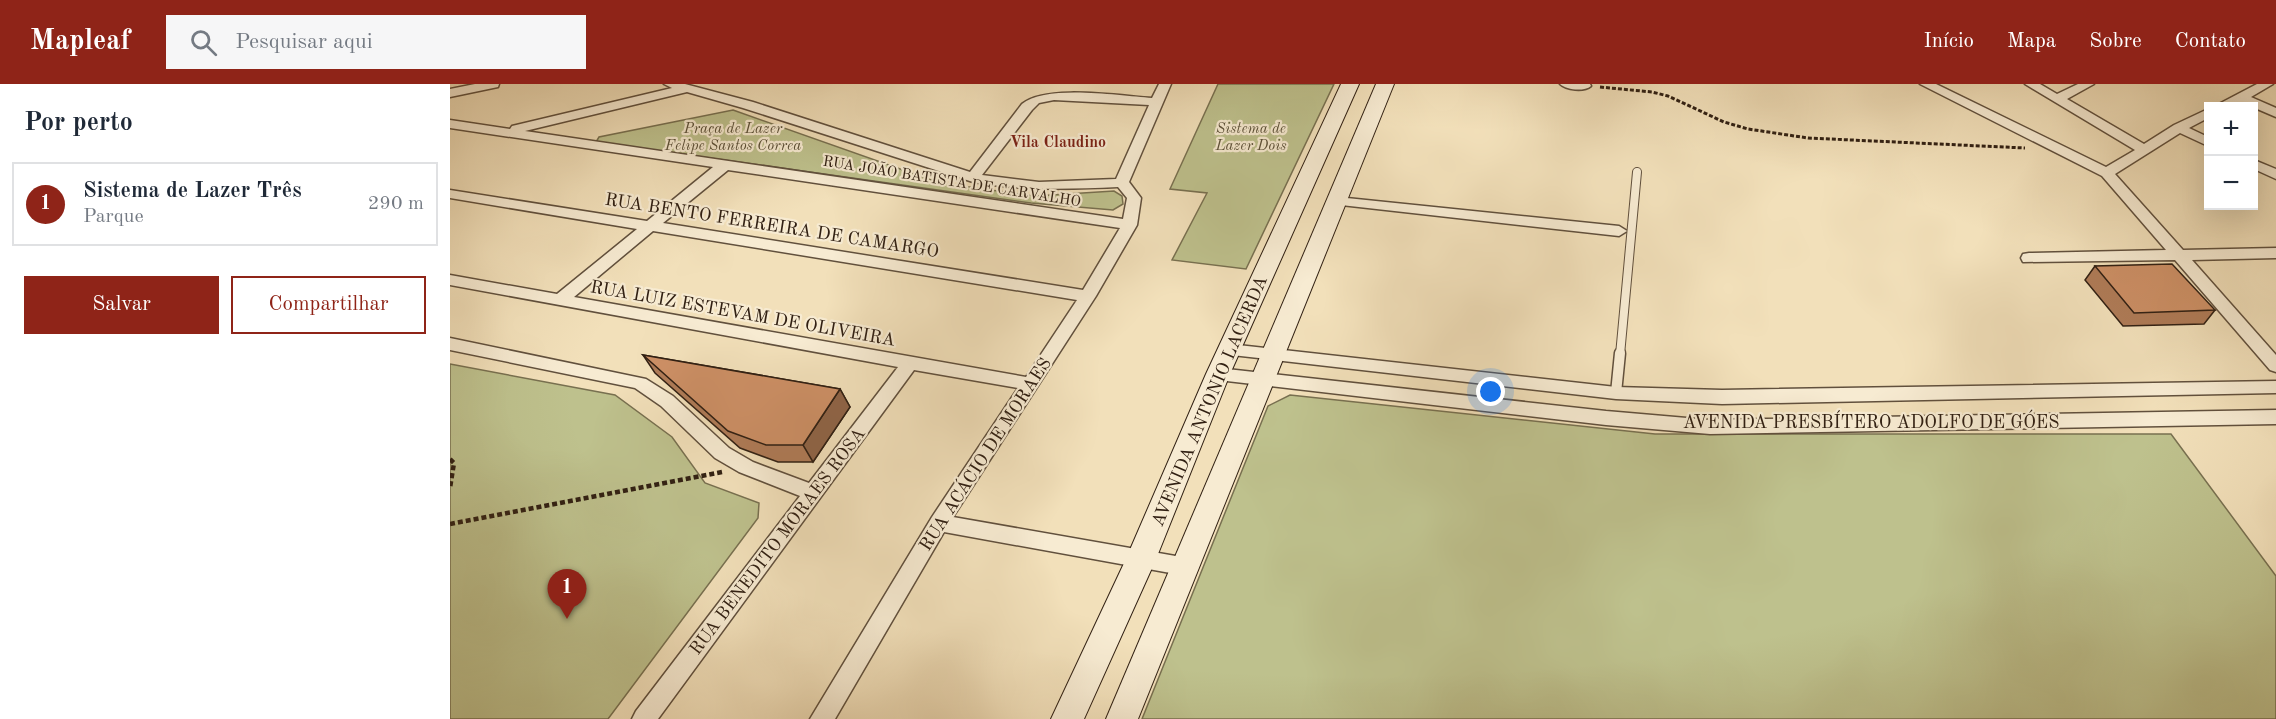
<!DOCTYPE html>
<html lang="pt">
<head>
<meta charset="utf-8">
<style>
	:root { --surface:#fff; --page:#f6f6f7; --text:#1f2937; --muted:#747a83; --line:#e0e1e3; --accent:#8f2418 }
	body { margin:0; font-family:"Old Standard TT",serif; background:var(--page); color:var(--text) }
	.controls { position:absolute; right:18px; top:18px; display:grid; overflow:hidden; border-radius:0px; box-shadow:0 6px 24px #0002 }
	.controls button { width:54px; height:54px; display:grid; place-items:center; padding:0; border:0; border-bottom:2px solid var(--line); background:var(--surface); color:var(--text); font:30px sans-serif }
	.you { position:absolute; left:1041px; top:308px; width:21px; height:21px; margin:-15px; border:4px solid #fff; border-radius:50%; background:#1a73e8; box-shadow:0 0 0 9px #1a73e833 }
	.badge { display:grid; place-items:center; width:39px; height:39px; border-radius:50%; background:var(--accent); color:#fff; font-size:20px; font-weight:700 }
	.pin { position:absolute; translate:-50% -50px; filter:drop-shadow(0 2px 3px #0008) }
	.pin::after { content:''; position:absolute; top:32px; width:21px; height:18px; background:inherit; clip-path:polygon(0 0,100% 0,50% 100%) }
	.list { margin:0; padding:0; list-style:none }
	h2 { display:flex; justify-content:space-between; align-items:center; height:78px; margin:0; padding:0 24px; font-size:26px }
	h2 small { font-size:20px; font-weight:400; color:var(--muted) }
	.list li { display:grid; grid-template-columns:39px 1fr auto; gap:18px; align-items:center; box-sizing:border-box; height:84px; margin:0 12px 12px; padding:0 12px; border:2px solid var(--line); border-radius:0px }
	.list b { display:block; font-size:22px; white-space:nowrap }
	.list p { margin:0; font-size:20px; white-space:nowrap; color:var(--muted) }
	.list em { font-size:20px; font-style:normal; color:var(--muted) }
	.actions { display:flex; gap:12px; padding:18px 24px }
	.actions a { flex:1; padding:14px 0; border:2px solid var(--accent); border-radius:0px; text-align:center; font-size:21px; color:var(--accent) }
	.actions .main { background:var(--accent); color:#fff }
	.icon { flex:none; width:33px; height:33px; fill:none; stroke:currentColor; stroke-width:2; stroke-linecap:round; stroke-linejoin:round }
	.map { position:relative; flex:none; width:1826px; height:635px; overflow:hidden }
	header { display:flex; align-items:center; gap:36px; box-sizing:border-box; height:84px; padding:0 30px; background:var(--accent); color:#fff }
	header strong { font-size:28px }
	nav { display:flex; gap:33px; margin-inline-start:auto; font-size:21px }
	.search { width:420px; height:54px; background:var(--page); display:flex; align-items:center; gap:15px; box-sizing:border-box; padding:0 21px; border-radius:0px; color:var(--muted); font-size:22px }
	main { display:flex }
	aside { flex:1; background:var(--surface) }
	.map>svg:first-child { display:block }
	.green { fill:#bec18d; stroke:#787050; stroke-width:1.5 }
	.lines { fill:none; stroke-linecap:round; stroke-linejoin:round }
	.service-far1-casing { stroke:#61503d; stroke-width:10 }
	.service-casing { stroke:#61503d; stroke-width:13 }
	.minor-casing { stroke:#61503d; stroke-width:3 }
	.secondary-casing { stroke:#312013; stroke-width:2 }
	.path-far1 { stroke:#312013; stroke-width:3; stroke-dasharray:4 2; stroke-linecap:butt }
	.path { stroke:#312013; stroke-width:4.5; stroke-dasharray:5 3; stroke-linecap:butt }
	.service-far1 { stroke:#f7ebd2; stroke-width:8 }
	.service { stroke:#f7ebd2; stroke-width:10 }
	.minor { fill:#f7ebd2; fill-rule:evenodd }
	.secondary { fill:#f7ebd2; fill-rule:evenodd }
	.wall { fill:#af7b57; stroke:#312013; stroke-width:1.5 }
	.shaded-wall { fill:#8f6447; stroke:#312013; stroke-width:1.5 }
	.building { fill:#cc8f65; stroke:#312013; stroke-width:1.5 }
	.labels { text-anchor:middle; stroke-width:4.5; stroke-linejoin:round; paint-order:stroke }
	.far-park-label { font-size:15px; font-style:italic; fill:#5b5038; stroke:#f7ebd2 }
	.far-street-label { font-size:15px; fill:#312013; stroke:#f7ebd2 }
	.far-neighbourhood-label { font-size:16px; font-weight:bold; fill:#7a1f14; stroke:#f7ebd2 }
	.street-label { font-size:18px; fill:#312013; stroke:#f7ebd2 }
</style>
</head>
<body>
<header>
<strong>Mapleaf</strong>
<div class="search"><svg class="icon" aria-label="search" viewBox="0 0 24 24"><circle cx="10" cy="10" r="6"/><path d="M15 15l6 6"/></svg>Pesquisar aqui</div>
<nav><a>Início</a><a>Mapa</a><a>Sobre</a><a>Contato</a></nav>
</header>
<main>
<aside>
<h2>Por perto<small></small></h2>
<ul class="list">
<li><span class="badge">1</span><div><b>Sistema de Lazer Três</b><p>Parque</p></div><em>290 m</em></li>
</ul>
<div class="actions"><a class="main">Salvar</a><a>Compartilhar</a></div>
</aside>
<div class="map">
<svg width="1826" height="635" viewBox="0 0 1826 635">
	<rect width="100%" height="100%" fill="#f2e0ba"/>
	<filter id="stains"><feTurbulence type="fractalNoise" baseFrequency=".00333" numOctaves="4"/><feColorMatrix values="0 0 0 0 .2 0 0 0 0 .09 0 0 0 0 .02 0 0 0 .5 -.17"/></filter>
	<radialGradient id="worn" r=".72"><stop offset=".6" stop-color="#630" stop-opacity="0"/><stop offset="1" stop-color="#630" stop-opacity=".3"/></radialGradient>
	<g class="green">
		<path d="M768,0H884L796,185L722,176L757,109L720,105Z"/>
		<path d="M283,26L490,99L585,112L664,107L672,112L673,120L663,126L581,119L146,58L149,53Z"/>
		<path d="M0,280L165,311L222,353L255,399L309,419L308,434L158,635H0Z"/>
		<path d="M840,311L1205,350H1721L1826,492V635H692L818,322Z"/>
	</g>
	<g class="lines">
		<g class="service-far1-casing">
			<path id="service-far1" d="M1170,271L1187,88"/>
		</g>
		<g class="service-casing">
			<path id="service" d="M1166,309L1170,269"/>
		</g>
		<g class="minor-casing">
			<g id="minor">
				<path d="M25,0H49L48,3L0,13V5Z"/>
				<path d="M214,0H235L303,18L520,88L572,20C596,0 670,12 702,14L709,0H721L679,98L691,114L687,141L646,212L503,433L737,474L744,477L747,483L744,489L737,492L494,448L385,635H360L482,433L568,304L464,286L208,635H182L186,627L350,412L289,388L265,374L211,322L185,304L0,266V254L196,295L223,312L279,364L303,378L359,399L448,283L0,201V191L107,210L187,145L0,114V106L197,137L263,83L0,44V36L60,45L62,42L222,4ZM237,8L293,24L523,98C572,107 619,105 668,103L677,114L673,135L75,47ZM604,16L699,21L666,95L589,98L532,91L582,26L589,19ZM278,86L670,144L633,206L213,139ZM203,147L627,216L576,293L124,213Z"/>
				<path d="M1110,0H1140L1141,2C1134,8 1116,6 1110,0Z"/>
				<path d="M1470,0H1486L1656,83L1685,66L1575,0H1590L1607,10L1628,0H1644L1617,15L1694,60L1724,41L1758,25V34L1739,44L1758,53V62L1730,49L1665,90L1733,166L1826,164V174L1742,176L1826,271V288L1820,286L1725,176L1573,178L1571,174L1573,170L1579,169L1716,166L1652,92Z"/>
				<path d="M1807,0H1823L1801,13L1826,24V33L1791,18L1781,22H1765Z"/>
				<path d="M1804,76L1826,85V95L1804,85Z"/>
				<path d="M887,113L1169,142L1177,147L1169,152L882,120L880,117Z"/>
				<path d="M779,260L1166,303L1272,306L1826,297V309L1272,320L1166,315L773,270L770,266L773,262Z"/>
				<path d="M768,284L1156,327L1260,336L1826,326V340L1260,350L1156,341L768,296L762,294L759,290L762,286Z"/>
			</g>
		</g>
		<g class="secondary-casing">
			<g id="secondary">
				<path d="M891,0H909L780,290L706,475L634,635H601L676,475L756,290Z"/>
				<path d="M926,0H944L688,635H656Z"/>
			</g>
		</g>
		<path class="path-far1" d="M1150,3L1202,8L1218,12L1274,38L1298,45L1358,54L1575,64"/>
		<g class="path">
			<path d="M0,375L4,379L0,404"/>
			<path d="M0,440L272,388"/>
		</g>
		<use href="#service-far1" class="service-far1"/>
		<use href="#service" class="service"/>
		<use href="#minor" class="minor"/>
		<use href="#secondary" class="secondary"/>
	</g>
	<g class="wall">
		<path d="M1645,182L1765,226L1754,240L1673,242L1635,196Z"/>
		<path d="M193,271L390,305L400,323L363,378H328L290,364L205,289Z"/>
	</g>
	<path class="shaded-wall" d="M390,305L400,323L363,378L353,361Z"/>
	<g class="building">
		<path d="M1722,180L1765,226L1684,229L1645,182Z"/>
		<path d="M193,271L390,305L353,361H316L278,347Z"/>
	</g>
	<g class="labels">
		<g class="far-park-label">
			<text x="283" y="49">Praça de Lazer<tspan x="283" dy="17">Felipe Santos Correa</tspan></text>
			<text x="801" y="49">Sistema de<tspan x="801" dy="17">Lazer Dois</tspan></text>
		</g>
		<g class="far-street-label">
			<text transform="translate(502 97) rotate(9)" y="5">RUA JOÃO BATISTA DE CARVALHO</text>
		</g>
		<g class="far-neighbourhood-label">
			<text x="608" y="63">Vila Claudino</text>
		</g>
		<g class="street-label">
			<text transform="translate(322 141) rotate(9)" y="6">RUA BENTO FERREIRA DE CAMARGO</text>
			<text transform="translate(293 229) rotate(10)" y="6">RUA LUIZ ESTEVAM DE OLIVEIRA</text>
			<text transform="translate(759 317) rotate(-67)" y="6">AVENIDA ANTONIO LACERDA</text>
			<text x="1421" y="344">AVENIDA PRESBÍTERO ADOLFO DE GÓES</text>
			<text transform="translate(535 370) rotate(-57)" y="6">RUA ACÁCIO DE MORAES</text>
			<text transform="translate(327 457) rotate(-53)" y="6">RUA BENEDITO MORAES ROSA</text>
		</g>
	</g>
	<rect width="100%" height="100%" filter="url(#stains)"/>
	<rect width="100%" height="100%" fill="url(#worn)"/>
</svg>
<div class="controls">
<button>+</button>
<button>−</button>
</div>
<div class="you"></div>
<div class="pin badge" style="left:117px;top:535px">1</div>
</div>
</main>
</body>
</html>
